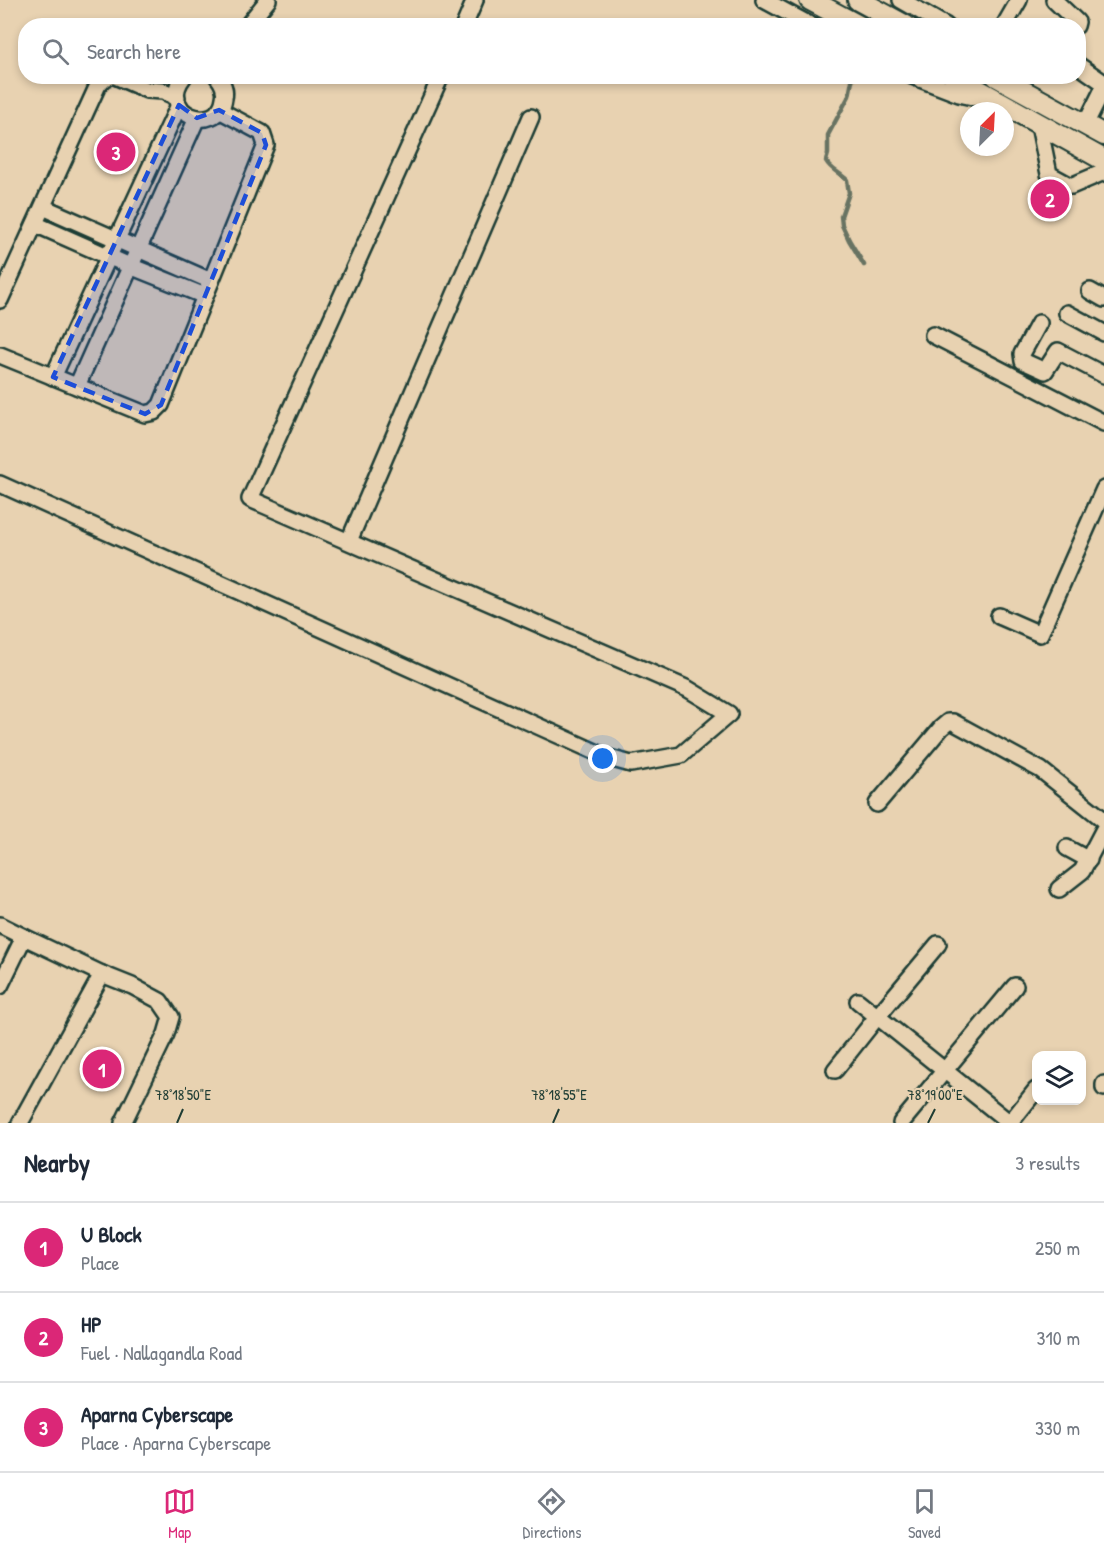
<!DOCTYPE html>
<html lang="en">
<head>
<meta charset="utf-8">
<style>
	:root { --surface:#fff; --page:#f6f6f7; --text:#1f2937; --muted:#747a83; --line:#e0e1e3; --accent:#db2777 }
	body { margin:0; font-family:"Patrick Hand",sans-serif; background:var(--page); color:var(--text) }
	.controls { position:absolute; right:18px; bottom:18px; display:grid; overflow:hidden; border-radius:12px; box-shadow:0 3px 9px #0003 }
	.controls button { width:54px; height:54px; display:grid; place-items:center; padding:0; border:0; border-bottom:2px solid var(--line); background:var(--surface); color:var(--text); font:30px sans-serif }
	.compass { position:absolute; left:960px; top:102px; width:54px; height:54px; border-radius:50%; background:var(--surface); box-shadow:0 3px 9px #0003; rotate:24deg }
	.you { position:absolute; left:603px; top:759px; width:21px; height:21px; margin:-15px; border:4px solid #fff; border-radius:50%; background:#1a73e8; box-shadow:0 0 0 9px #1a73e833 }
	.badge { display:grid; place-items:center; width:39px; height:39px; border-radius:50%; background:var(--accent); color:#fff; font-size:20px; font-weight:700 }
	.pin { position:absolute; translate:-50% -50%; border:3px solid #fff; box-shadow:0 2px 6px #0006 }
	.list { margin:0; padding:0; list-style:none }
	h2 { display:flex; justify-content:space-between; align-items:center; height:78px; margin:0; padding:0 24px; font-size:26px }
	h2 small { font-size:20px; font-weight:400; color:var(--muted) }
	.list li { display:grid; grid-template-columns:39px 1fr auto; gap:18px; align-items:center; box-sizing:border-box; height:90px; padding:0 24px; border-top:2px solid var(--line) }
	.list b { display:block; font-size:22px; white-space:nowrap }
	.list p { margin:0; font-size:20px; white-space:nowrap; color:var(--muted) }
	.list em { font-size:20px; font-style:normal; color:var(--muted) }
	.icon { flex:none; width:33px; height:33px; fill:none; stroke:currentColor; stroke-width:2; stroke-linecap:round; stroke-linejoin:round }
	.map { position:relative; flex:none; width:1104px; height:1123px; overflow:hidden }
	.search { position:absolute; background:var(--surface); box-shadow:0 3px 9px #0003; left:18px; right:18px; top:18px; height:66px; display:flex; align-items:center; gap:15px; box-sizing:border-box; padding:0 21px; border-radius:24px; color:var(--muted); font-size:22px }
	.sheet { height:348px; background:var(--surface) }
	nav { display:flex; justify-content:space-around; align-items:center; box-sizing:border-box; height:84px; border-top:2px solid var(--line); background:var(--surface); font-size:16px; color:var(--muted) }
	nav a { display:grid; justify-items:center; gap:3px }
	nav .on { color:var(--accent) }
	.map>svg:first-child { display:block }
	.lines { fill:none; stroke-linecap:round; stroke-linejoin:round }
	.stream { stroke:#687362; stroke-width:4.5 }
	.minor-casing { stroke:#1f3d34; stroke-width:20 }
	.major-casing { stroke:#1f3d34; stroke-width:24 }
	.minor { stroke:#e8d2b1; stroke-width:15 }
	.major { stroke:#e8d2b1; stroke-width:20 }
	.marked { fill:#1d4ed8; fill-opacity:0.2; stroke:#1d4ed8; stroke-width:4.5; stroke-dasharray:12 8; stroke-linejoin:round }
	.ticks { fill:none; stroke:#1f3d34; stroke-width:2 }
	.ticks-label { font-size:15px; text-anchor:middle; fill:#1f3d34; stroke:#e8d2b1; stroke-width:4.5; stroke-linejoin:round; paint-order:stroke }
</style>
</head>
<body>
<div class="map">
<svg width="1104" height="1123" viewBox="0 0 1104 1123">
	<rect width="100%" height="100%" fill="#e8d2b1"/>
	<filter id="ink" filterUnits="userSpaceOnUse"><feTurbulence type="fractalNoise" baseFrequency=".0167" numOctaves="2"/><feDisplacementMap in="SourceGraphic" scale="12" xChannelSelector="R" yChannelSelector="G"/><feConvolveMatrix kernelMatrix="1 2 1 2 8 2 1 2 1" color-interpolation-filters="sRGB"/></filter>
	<g filter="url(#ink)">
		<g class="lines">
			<g class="stream">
				<path d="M874,26L878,16"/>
				<path d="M853,76L849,96L828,135V154L826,161C831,170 840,173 847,180L849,193L841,216L842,225L849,240L864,265"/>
			</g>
			<g class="minor-casing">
				<g id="minor">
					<path d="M764,0L812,26"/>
					<path d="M901,0L946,26"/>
					<path d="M1054,0L1077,22L1076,26"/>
					<path d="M247,26L268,0"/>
					<path d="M464,26L475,0"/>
					<path d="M1004,26L1019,0"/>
					<path d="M1078,65L1104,83"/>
					<path d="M115,76L147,90L163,91L177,97"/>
					<path d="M184,76C154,114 219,137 224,98C226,90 223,83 217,76"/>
					<path d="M912,76L959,94L990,101"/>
					<path d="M1039,125L1049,174L1071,186L1104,172"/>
					<path d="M1085,125L1104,87"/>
					<path d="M43,207L211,281"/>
					<path d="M35,224L130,266L205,296"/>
					<path d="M1090,291L1104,299"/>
					<path d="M0,300L98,85L104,78L111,76"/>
					<path d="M1067,313L1104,333"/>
					<path d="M1039,323L1022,354L1023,361L1045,371L1058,351L1104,375"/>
					<path d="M933,335L1104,423"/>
					<path d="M0,355L145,414L154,412L161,405L266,145L262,133L219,110"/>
					<path d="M53,377L179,105"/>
					<path d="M77,386L197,118"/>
					<path d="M0,484L609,758L631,764L681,755L729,714L688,689L250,499L441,76"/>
					<path d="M349,541L531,117"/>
					<path d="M999,616L1040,634L1104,489"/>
					<path d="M877,804L941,728L948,722H953L1041,770L1104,820"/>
					<path d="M1067,848L1089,860"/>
					<path d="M1059,889L1082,871L1104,829"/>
					<path d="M0,925L24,937"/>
					<path d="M0,986L24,937L102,974L132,986L160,1001L171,1017L166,1034L123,1123"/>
					<path d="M858,1001L1010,1123L1036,1090"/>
					<path d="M835,1070L877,1017L938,944"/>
					<path d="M1104,1084V1088"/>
					<path d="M20,1123L102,974"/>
					<path d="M901,1123L1015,986"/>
				</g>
			</g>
			<g class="major-casing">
				<g id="major">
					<path d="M810,0L859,26"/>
					<path d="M858,0L906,26"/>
					<path d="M953,76L1104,160"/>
					<path d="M996,76L1104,135"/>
				</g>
			</g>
			<use href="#minor" class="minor"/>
			<use href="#major" class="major"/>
		</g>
	</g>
	<path class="marked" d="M179,105L197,118L219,110L262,133L266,145L161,405L145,414L53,377Z"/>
	<path class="ticks" d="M177,1123L183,1109M553,1123L559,1109M928,1123L935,1109"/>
	<g class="ticks-label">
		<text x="183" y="1100">78°18'50"E</text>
		<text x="559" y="1100">78°18'55"E</text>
		<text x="935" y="1100">78°19'00"E</text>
	</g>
</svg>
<div class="controls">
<button><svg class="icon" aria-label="layers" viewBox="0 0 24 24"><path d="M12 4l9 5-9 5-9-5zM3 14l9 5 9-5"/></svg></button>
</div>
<svg class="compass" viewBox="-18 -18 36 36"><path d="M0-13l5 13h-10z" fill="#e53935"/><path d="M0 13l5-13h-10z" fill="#747a83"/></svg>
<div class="you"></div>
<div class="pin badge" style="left:102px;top:1069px">1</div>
<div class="pin badge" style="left:1050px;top:199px">2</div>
<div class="pin badge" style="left:116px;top:152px">3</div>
<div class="search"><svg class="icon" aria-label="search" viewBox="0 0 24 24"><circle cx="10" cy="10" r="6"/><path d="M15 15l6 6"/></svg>Search here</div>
</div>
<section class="sheet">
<h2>Nearby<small>3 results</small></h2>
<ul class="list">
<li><span class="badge">1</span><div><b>U Block</b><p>Place</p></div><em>250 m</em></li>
<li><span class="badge">2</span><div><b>HP</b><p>Fuel · Nallagandla Road</p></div><em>310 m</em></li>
<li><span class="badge">3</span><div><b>Aparna Cyberscape</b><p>Place · Aparna Cyberscape</p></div><em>330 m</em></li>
</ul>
</section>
<nav>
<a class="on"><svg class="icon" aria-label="map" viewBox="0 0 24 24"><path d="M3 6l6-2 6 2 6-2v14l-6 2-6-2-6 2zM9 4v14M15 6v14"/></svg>Map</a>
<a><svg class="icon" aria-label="directions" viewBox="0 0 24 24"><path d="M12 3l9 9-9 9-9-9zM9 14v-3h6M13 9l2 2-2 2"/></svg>Directions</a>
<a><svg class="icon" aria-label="saved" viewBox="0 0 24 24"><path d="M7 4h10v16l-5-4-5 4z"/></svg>Saved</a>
</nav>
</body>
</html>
